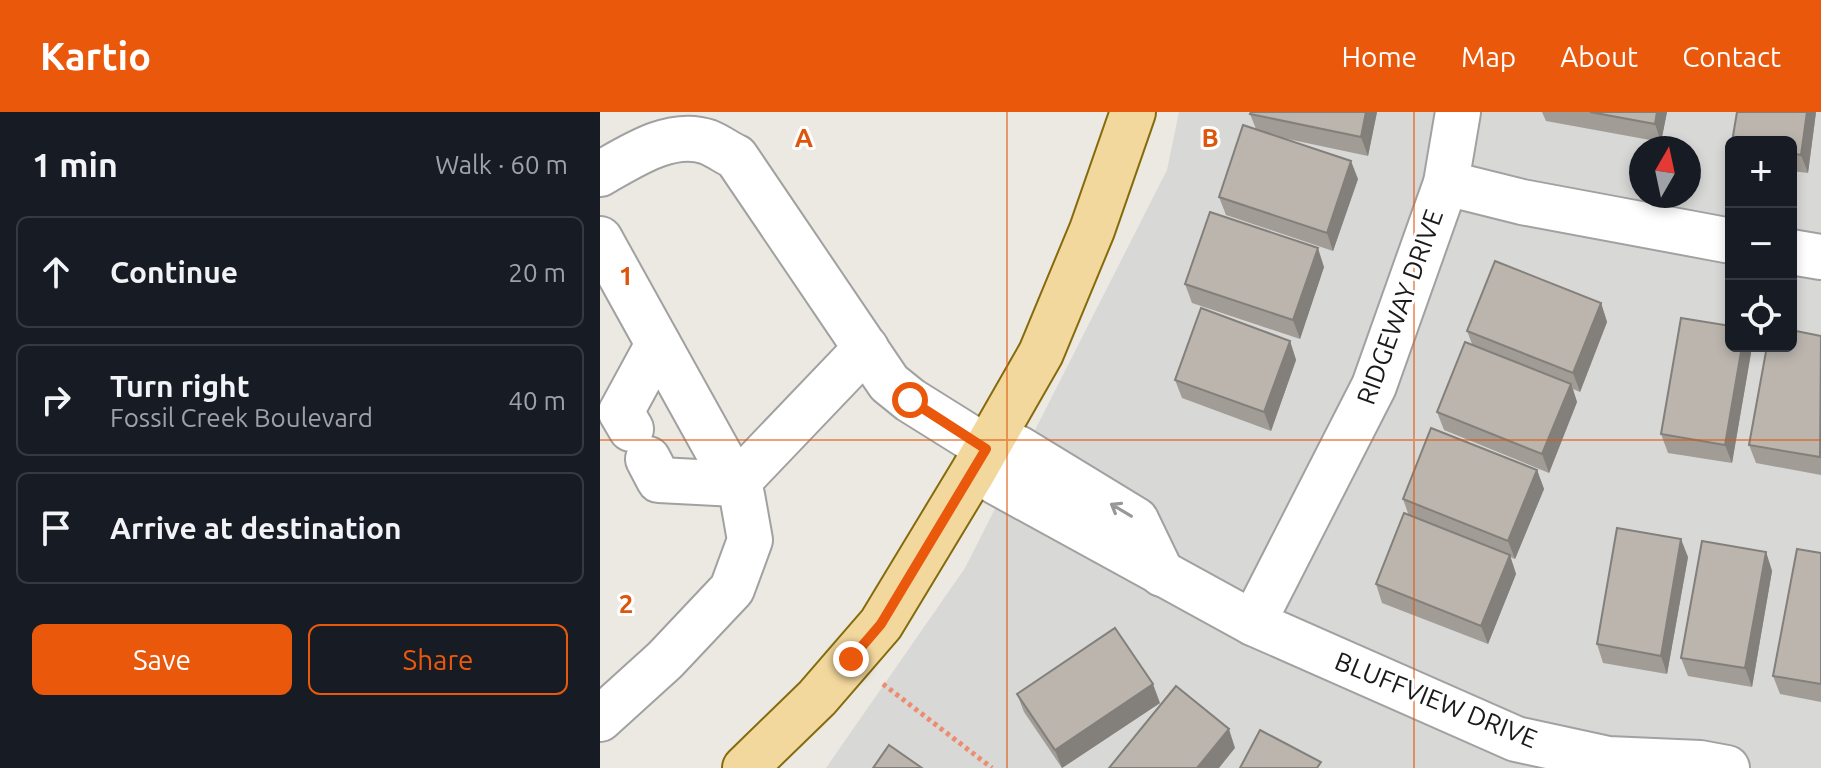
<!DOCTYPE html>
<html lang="en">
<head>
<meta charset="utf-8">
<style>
	:root { --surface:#171b24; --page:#242831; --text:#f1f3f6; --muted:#9ea1a6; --line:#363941; --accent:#ea580c }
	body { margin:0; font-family:Ubuntu,sans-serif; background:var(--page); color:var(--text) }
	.controls { position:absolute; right:24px; top:24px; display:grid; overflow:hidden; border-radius:12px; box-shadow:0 4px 12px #0003 }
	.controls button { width:72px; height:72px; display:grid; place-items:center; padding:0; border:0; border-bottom:2px solid var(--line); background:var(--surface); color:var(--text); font:40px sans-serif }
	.compass { position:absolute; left:1029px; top:24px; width:72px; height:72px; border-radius:50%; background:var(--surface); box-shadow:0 4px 12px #0003; rotate:9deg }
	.stop { position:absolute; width:24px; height:24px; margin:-18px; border:6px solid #ea580c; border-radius:50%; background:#fff }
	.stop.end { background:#ea580c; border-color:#fff; box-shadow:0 2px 8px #0008 }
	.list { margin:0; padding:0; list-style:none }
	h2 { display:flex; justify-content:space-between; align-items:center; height:104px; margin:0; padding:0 32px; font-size:34px }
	h2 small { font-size:26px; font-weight:400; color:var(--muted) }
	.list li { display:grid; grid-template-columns:52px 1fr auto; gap:24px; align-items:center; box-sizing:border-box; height:112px; margin:0 16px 16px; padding:0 16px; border:2px solid var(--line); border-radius:12px }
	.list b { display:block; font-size:30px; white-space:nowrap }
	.list p { margin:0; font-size:26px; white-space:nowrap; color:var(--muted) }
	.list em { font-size:26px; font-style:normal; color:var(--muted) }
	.actions { display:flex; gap:16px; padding:24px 32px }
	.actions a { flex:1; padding:18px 0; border:2px solid var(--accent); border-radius:12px; text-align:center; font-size:28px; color:var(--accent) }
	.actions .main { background:var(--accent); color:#fff }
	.icon { flex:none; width:44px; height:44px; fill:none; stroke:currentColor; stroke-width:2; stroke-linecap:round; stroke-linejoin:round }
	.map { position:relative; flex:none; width:1221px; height:656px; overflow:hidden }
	header { display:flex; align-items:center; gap:48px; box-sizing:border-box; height:112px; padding:0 40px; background:var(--accent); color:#fff }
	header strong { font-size:38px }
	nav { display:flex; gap:44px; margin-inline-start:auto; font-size:28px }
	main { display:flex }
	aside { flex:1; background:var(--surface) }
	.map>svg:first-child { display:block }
	.residential { fill:#d8d8d7; fill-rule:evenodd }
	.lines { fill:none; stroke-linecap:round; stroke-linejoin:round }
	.minor-casing { stroke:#a1a1a1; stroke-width:48 }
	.major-casing { stroke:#856b0c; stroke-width:48 }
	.path { stroke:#ed8c70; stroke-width:5; stroke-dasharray:4 4; stroke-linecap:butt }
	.minor { stroke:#fff; stroke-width:44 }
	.major { stroke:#f3d89e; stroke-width:44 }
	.wall { fill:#a19c96 }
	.shaded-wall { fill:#837f7a }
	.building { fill:#bbb5ae; stroke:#837f7a; stroke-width:2 }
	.oneway { stroke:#989898 }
	.route { stroke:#ea580c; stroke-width:10 }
	.grid { fill:none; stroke:#de560d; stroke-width:2; stroke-opacity:0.55 }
	.labels { text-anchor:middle; stroke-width:6; stroke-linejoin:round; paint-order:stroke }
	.street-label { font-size:26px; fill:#1a1a1a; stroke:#fff }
	.grid-label { font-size:26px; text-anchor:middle; font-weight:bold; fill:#de560d; stroke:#fff; stroke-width:6; stroke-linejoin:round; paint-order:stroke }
</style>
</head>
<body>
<header>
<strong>Kartio</strong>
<nav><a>Home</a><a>Map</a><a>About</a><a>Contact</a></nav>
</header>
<main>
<aside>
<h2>1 min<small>Walk · 60 m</small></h2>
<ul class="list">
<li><svg class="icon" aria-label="ahead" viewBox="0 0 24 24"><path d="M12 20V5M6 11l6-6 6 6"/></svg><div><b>Continue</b></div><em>20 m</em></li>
<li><svg class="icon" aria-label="right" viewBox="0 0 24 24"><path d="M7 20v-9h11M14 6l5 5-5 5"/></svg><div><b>Turn right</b><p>Fossil Creek Boulevard</p></div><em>40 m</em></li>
<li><svg class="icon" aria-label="arrive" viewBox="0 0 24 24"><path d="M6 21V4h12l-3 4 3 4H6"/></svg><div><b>Arrive at destination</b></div></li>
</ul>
<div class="actions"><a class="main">Save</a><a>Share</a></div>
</aside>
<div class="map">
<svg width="1221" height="656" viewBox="0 0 1221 656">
	<rect width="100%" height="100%" fill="#ebe9e1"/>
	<path class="residential" d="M579,0H1221V656H226L365,456L567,58ZM1131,30H1191V234H1131ZM1041,36H1089V84H1041Z"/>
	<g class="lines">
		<g class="minor-casing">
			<g id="minor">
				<path d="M0,62C30,45 71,17 108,30C118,34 127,41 136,45L289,271L310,288L398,343L418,336L536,408L562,462"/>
				<path d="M846,71L922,90L1131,129"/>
				<path d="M0,127L142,383L150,428L132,477L65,548L0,607"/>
				<path d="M1191,140L1221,145"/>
				<path d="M31,317L21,300L58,232"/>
				<path d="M398,343L396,370L653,511L916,627L1008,647L1100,651L1127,656"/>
				<path d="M48,347L59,368L136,372L266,236"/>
				<path d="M653,511L774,274L846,71L858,0"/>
			</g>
		</g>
		<g class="major-casing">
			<path id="major" d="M145,656L217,586L281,512L373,360L441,241L492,118L533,0"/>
		</g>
		<path class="path" d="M283,572L392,656"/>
		<use href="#minor" class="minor"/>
		<use href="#major" class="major"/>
	</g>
	<g class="wall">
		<path d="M651,0H777L768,44L683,26L758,67L733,139L626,103L619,85L656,17L650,2Z"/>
		<path d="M942,0H1067L1061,30L946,9Z"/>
		<path d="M1216,0L1208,61L1191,59V30Z"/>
		<path d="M724,155L700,227L592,191L585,172Z"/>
		<path d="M1001,191L1007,210L980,280L973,277L977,290L949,361L844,318L837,300L872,232L867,219Z"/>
		<path d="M1221,224V363L1156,351L1149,333Z"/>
		<path d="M690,229L696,248L671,319L582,286L575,268Z"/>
		<path d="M1152,235L1132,351L1068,341L1061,322Z"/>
		<path d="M937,358L944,377L915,447L910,445L916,462L888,532L782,491L776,472L809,404L803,387Z"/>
		<path d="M1166,440L1172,459L1152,575L1088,564L1081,546Z"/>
		<path d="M1221,441V590L1180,582L1173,564Z"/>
		<path d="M1088,445L1067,562L1003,551L997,532Z"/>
		<path d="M417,582L560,591L462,656L424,600Z"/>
	</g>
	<g class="shaded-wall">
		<path d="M766,0H777L768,44L761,25Z"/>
		<path d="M1057,0H1067L1061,30L1055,12Z"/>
		<path d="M1207,0H1216L1208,61L1201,43Z"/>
		<path d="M751,49L758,67L733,139L727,121Z"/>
		<path d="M718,136L724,155L700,227L693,208Z"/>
		<path d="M1001,191L1007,210L980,280L973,261Z"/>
		<path d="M690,229L696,248L671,319L664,300Z"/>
		<path d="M1142,234H1152V235L1132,351L1125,333Z"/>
		<path d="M971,272L977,290L949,361L942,342Z"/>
		<path d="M937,358L944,377L915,447L908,429Z"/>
		<path d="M1081,427L1088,445L1067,562L1061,544Z"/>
		<path d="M1166,440L1172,459L1152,575L1145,556Z"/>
		<path d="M910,443L916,462L888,532L881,514Z"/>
		<path d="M553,572L560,591L462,656L455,638Z"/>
		<path d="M629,617L635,636L619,656H597Z"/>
	</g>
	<g class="building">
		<path d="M651,0H766L761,25L650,2Z"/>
		<path d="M990,0H1057L1055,12Z"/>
		<path d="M1137,0H1207L1201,43L1191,41V30H1132Z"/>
		<path d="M643,13L751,49L727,121L619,85Z"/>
		<path d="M610,100L718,136L693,208L585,172Z"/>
		<path d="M895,149L1001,191L973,261L867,219Z"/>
		<path d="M601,196L690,229L664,300L575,268Z"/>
		<path d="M1081,206L1131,214V234H1142L1125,333L1061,322Z"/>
		<path d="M1191,218L1221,224L1220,345L1149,333L1167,234H1191Z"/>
		<path d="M865,230L971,272L942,342L837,300Z"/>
		<path d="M831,316L937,358L908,429L803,387Z"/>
		<path d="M804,401L910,443L881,514L776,472Z"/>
		<path d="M1017,416L1081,427L1061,544L997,532Z"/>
		<path d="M1102,429L1166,440L1145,556L1081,546Z"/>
		<path d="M1197,437L1221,441V572L1173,564Z"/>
		<path d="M515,516L553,572L455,638L417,582Z"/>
		<path d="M576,574L629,617L597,656H509Z"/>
		<path d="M660,618L721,650L717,656H640Z"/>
		<path d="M289,633L322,656H273Z"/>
	</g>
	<defs><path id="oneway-shaft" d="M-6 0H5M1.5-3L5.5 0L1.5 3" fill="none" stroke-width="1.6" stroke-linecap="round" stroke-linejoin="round" transform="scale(2)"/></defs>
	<use class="oneway" href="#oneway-shaft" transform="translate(521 398) rotate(-149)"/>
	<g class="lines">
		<path class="route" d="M251,547L281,512L386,337L310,288"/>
	</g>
	<path class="grid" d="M407,0V656M814,0V656M0,328H1221"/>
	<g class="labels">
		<g class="street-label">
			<text transform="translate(800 195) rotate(-70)" y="9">RIDGEWAY DRIVE</text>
			<text transform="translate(836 588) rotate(22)" y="9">BLUFFVIEW DRIVE</text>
		</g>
	</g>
	<g class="grid-label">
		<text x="204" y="35">A</text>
		<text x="610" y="35">B</text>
		<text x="26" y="173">1</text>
		<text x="26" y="501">2</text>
	</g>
</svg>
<div class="controls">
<button>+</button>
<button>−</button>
<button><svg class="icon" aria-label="locate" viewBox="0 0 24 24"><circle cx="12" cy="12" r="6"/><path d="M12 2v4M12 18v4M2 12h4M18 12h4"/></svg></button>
</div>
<svg class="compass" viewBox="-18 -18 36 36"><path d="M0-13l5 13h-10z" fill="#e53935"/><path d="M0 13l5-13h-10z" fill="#9ea1a6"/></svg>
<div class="stop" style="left:310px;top:288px"></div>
<div class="stop end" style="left:251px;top:547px"></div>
</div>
</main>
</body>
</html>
